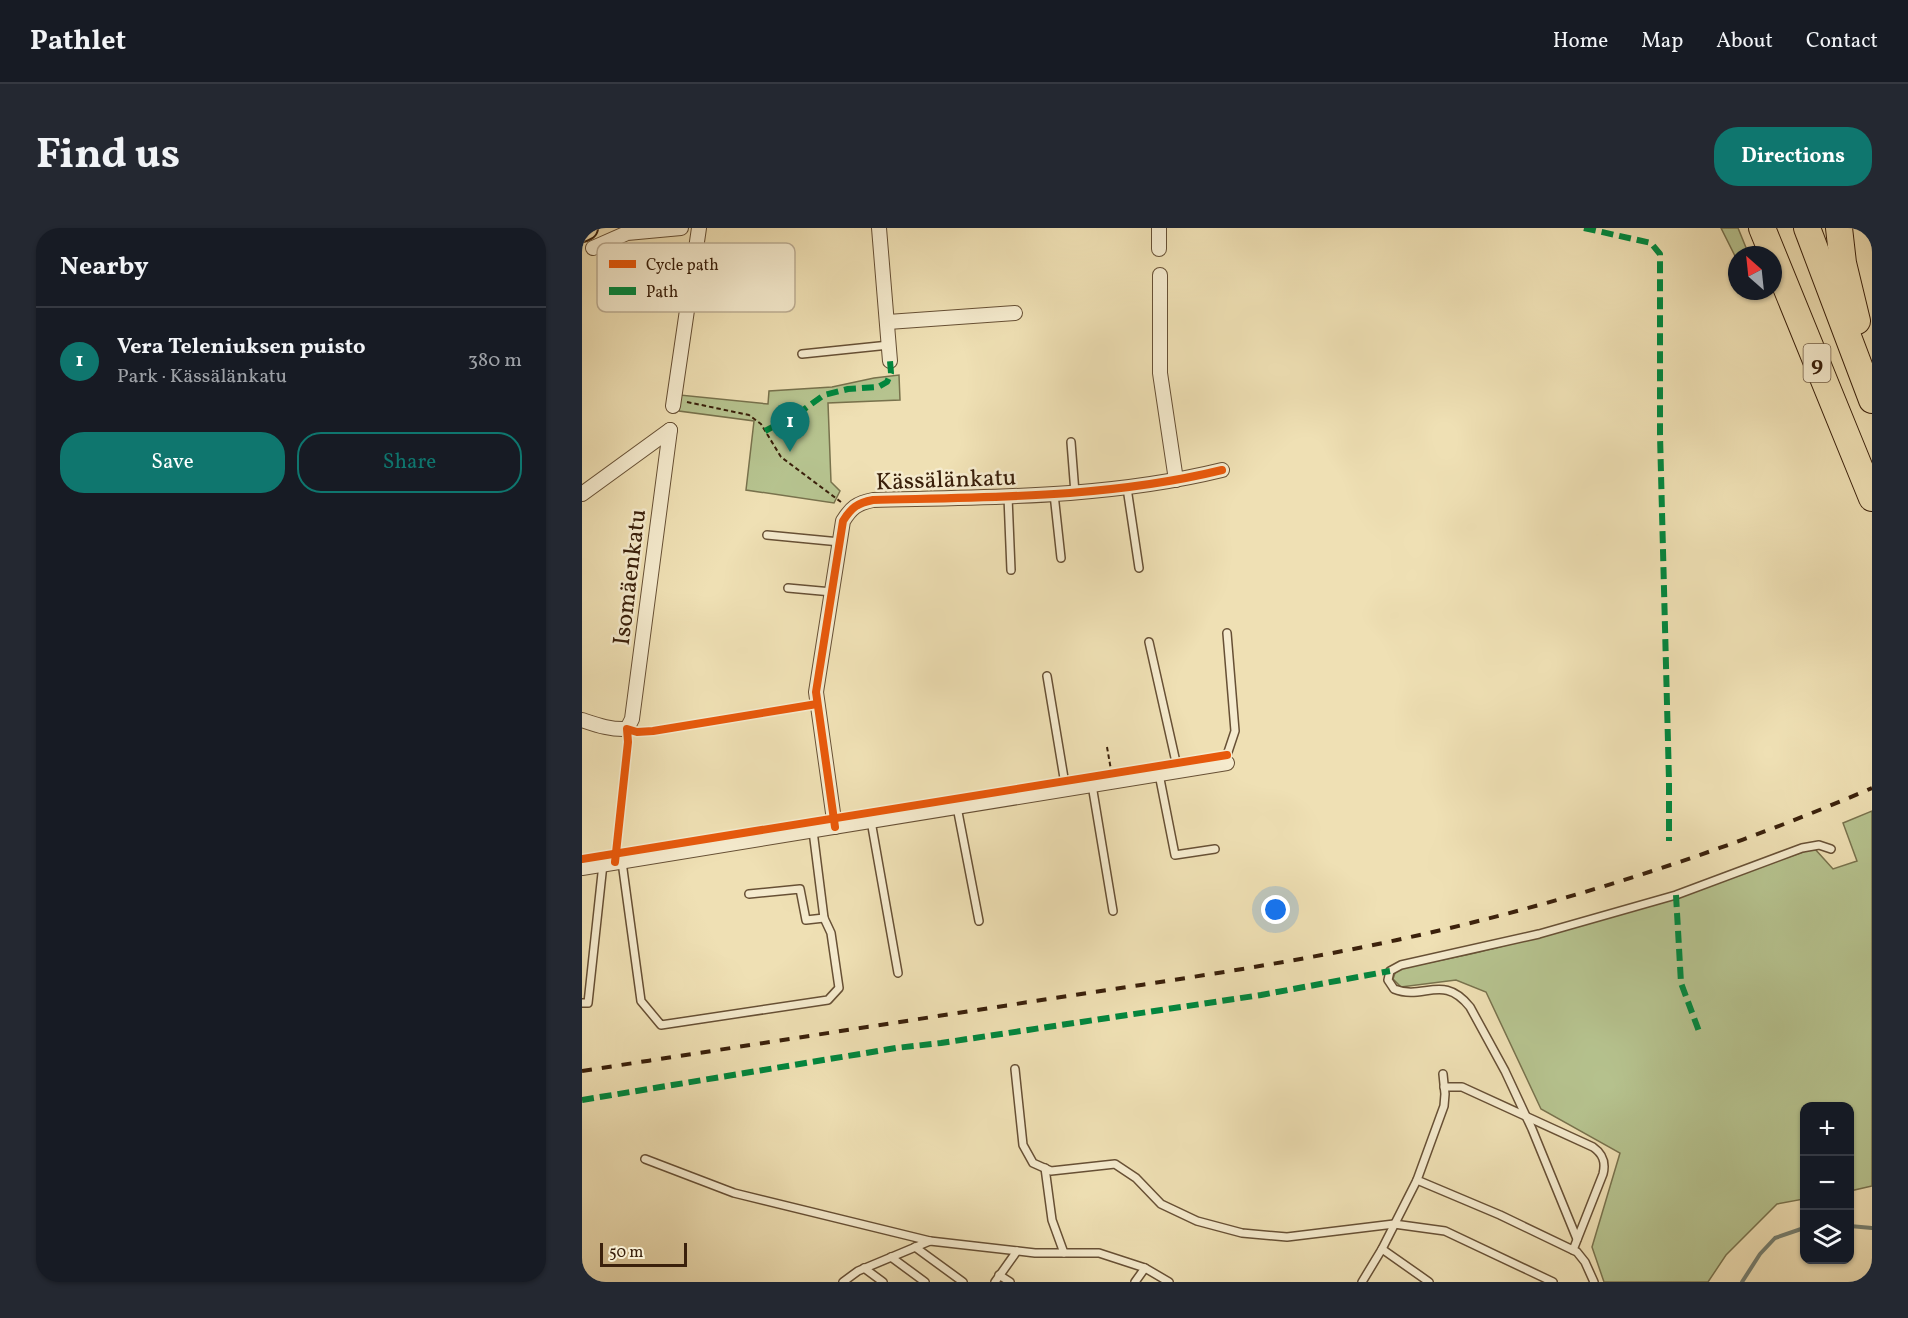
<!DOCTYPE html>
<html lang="en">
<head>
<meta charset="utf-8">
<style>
	:root { --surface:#171b24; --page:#242831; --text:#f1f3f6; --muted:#9ea1a6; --line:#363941; --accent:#0f766e }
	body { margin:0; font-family:Vollkorn,serif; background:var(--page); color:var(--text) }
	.controls { position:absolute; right:18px; bottom:18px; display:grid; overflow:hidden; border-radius:12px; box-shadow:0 2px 4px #0004 }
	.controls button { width:54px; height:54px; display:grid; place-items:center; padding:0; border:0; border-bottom:2px solid var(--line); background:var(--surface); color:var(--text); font:30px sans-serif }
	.compass { position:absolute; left:1146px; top:18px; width:54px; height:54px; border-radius:50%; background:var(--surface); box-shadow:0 2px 4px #0004; rotate:333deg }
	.scale { position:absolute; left:18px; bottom:15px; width:87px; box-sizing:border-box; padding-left:6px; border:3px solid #3a200b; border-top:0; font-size:16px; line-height:21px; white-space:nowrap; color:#3a200b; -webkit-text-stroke:4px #f5ebce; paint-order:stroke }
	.you { position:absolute; left:694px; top:682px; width:21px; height:21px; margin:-15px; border:4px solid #fff; border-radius:50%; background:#1a73e8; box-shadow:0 0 0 9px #1a73e833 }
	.badge { display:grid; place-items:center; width:39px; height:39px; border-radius:50%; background:var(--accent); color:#fff; font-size:20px; font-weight:700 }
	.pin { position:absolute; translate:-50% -50px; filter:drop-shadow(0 2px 3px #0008) }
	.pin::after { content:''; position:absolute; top:32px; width:21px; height:18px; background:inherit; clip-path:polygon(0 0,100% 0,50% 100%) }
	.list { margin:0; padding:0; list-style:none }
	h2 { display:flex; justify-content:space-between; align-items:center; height:78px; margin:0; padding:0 24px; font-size:26px }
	h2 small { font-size:20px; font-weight:400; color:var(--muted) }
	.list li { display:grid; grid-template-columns:39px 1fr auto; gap:18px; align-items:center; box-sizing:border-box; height:108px; padding:0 24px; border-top:2px solid var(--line) }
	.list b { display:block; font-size:22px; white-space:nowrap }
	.list p { margin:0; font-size:20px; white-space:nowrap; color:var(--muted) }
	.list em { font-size:20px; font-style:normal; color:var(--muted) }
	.actions { display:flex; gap:12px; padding:18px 24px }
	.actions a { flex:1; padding:14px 0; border:2px solid var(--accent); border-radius:24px; text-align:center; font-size:21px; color:var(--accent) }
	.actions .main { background:var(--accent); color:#fff }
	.icon { flex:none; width:33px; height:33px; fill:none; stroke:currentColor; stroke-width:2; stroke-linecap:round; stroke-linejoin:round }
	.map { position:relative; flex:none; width:1290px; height:1054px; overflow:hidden; border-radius:24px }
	header { display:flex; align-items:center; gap:36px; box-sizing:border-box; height:84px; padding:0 30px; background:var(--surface); border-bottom:2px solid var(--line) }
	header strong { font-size:28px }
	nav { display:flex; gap:33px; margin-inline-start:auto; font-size:21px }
	.intro { display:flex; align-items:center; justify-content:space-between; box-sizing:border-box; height:144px; padding:0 36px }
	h1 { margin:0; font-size:42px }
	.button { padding:15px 27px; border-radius:24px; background:var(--accent); color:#fff; font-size:21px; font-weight:700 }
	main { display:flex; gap:36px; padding:0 36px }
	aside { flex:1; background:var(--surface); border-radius:24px; box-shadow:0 2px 4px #0004 }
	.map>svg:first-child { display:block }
	.green { fill:#b6c38f; stroke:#78724d; stroke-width:1.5 }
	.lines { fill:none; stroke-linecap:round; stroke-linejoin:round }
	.stream { stroke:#747e70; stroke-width:4 }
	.service-casing { stroke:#675035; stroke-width:10 }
	.minor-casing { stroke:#675035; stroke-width:16 }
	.primary-casing { stroke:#3a200b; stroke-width:26 }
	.motorway-casing { stroke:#3a200b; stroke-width:28 }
	.path { stroke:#3a200b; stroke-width:2; stroke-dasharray:4.5 3; stroke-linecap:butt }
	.service { stroke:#f5ebce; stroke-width:7 }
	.minor { stroke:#f5ebce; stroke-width:14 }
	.primary { stroke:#efe0b4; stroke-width:22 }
	.motorway { stroke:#efe0b4; stroke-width:26 }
	.rail { stroke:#3a200b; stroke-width:4; stroke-dasharray:10 10; stroke-linecap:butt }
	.quiet { stroke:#00873e; stroke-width:6; stroke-dasharray:12 6; stroke-linecap:butt }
	.cycleway-casing { stroke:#f5ebce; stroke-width:11 }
	.cycleway { stroke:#e8590c; stroke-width:8 }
	.labels { text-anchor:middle; stroke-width:5; stroke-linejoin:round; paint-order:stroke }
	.shield { fill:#f5ebce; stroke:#725d46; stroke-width:1.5 }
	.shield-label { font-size:22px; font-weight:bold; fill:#3a200b }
	.street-label { font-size:24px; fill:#3a200b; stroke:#f5ebce }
	.key { fill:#f5ebce; stroke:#bdae94; stroke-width:1.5 }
	.key-label { font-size:16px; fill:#3a200b }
</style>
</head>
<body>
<header>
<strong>Pathlet</strong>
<nav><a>Home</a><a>Map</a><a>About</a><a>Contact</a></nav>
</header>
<div class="intro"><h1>Find us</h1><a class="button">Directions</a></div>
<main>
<aside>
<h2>Nearby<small></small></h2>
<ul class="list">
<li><span class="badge">1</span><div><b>Vera Teleniuksen puisto</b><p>Park · Kässälänkatu</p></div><em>380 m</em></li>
</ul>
<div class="actions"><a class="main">Save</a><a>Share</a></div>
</aside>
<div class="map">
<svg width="1290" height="1054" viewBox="0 0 1290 1054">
	<rect width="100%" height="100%" fill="#efe0b4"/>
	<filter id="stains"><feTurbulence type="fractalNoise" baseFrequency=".00333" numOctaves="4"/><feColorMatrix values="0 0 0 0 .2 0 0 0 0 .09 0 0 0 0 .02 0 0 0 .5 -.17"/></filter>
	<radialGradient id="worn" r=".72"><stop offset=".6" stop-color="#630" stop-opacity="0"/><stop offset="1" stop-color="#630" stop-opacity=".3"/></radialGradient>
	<g class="green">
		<path d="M1139,0H1156L1167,27H1155V32Z"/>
		<path d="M317,147L318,172L246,175L249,254L258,263L252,275L164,262L172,193L97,183L98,167L186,176L187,163L250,159L292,150Z"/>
		<path d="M1290,583V958L1268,963V878H1222V971L1195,976L1144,1027L1126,1054H1022L1010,1019L1038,925L959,881L904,764L874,752L819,759L811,751L814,742C848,734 883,728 917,719C1024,692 1129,657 1232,620L1251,641L1275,633L1261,595Z"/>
	</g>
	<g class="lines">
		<g class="stream">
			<path d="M1268,998L1290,1000"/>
			<path d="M1160,1054L1178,1026L1193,1010L1222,1000"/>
		</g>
		<g class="service-casing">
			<g id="service">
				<path d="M220,126L307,117"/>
				<path d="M489,214L493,265"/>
				<path d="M545,260L557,340"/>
				<path d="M472,266L479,330"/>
				<path d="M426,269L429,342"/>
				<path d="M185,307L258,314"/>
				<path d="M206,360L250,364"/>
				<path d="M645,405L653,503L645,527V535"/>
				<path d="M567,414L596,543"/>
				<path d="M465,448L484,562"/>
				<path d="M577,546L593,627L633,621"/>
				<path d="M510,557L531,683"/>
				<path d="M375,579L397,693"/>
				<path d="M289,593L316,745"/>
				<path d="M40,634L59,773L79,797L246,772L257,760L249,705L242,690L231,603"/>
				<path d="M167,666L218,661L224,692L242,690"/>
				<path d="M0,775H6L21,636"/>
				<path d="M433,841L441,917L451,935L469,943L533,936L554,950L579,976L615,993L660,1005L705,1009L812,996L863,1003L971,1054"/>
				<path d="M861,846L863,866L862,878L835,952L918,987L995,1024L1003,1034L1012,1054"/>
				<path d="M862,859H880L1011,919C1021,926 1024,934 1021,946L991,1022"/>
				<path d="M63,931L152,965L348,1013"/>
				<path d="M463,940L470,992L482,1025"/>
				<path d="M995,1011L950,901L923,843L888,779C861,745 842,773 812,761L806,752L808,743L819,737L957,706L1094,667L1220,620L1237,617L1249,621"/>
				<path d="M333,1019L381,1054"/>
				<path d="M800,1021L847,1054"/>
				<path d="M309,1029L343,1054"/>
				<path d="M282,1040L301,1054"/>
				<path d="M563,1040L587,1054"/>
				<path d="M417,1047L428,1054"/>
				<path d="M261,1054L276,1043L348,1013L453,1025H517L563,1040L553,1054"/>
				<path d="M413,1054L435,1023"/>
				<path d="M780,1054L800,1021L835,952"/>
			</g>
		</g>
		<g class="minor-casing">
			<g id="minor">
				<path d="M297,0L308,133"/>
				<path d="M577,0V21"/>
				<path d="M11,20L45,5L99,0"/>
				<path d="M578,47V145L594,252"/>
				<path d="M306,94L433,85"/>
				<path d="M91,178L117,0"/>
				<path d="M0,266L88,202"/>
				<path d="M0,492C15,497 29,502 45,501L50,491L88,202"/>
				<path d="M253,599L234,464L261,293C269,280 275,275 291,272C408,269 526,270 640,242"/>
				<path d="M0,640L645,535"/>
			</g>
		</g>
		<g class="primary-casing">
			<path id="primary" d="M0,2L4,0"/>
		</g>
		<g class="motorway-casing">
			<g id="motorway">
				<path d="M1180,0L1290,270"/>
				<path d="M1225,0L1290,172"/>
				<path d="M1257,0L1261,35L1275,93"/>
			</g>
		</g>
		<g class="path">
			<path d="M105,174L167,187L179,196L199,229L259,274"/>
			<path d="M525,519L529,542"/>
		</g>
		<use href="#service" class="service"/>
		<use href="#minor" class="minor"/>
		<use href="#primary" class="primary"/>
		<use href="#motorway" class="motorway"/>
		<path class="rail" d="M0,843C149,820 298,797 447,774C570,755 694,738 815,712C977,677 1137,626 1290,560"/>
		<g class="quiet">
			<path d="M1002,0L1069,15L1078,26V207L1087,553V613"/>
			<path d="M183,203L217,185L242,167L266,161L296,159L305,154L309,145L308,133"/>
			<path d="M1094,667L1099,755L1118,806"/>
			<path d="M0,872L314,820L359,815L679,767L808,743"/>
		</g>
		<g class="cycleway-casing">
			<g id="cycleway">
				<path d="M253,599L234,464L261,293C269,280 275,275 291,272C408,269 526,270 640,242"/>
				<path d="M0,631L645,527"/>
				<path d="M33,634L46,514L45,501L55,504L71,503L235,476"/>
			</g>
		</g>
		<use href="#cycleway" class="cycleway"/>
	</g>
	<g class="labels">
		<rect class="shield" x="1221.5" y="116" width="27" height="38" rx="4.5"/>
		<g class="shield-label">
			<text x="1235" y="143">9</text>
		</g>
		<g class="street-label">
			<text transform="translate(364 251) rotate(-2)" y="8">Kässälänkatu</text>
			<text transform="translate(47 349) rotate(-83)" y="8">Isomäenkatu</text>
		</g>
	</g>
	<rect x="15" y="15" width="198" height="69" rx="9" class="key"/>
	<rect x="27" y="32" width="27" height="8" fill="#e8590c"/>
	<rect x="27" y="59" width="27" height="8" fill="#00873e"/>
	<g class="key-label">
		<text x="64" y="42">Cycle path</text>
		<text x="64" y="69">Path</text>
	</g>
	<rect width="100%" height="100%" filter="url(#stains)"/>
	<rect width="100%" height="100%" fill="url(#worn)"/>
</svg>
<div class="controls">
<button>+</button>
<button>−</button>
<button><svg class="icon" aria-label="layers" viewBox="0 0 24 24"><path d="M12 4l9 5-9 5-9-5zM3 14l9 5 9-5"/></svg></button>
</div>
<svg class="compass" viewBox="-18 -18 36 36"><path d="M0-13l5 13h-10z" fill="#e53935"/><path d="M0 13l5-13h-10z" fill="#9ea1a6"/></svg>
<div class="scale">50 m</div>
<div class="you"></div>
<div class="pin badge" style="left:208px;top:224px">1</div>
</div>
</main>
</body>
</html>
